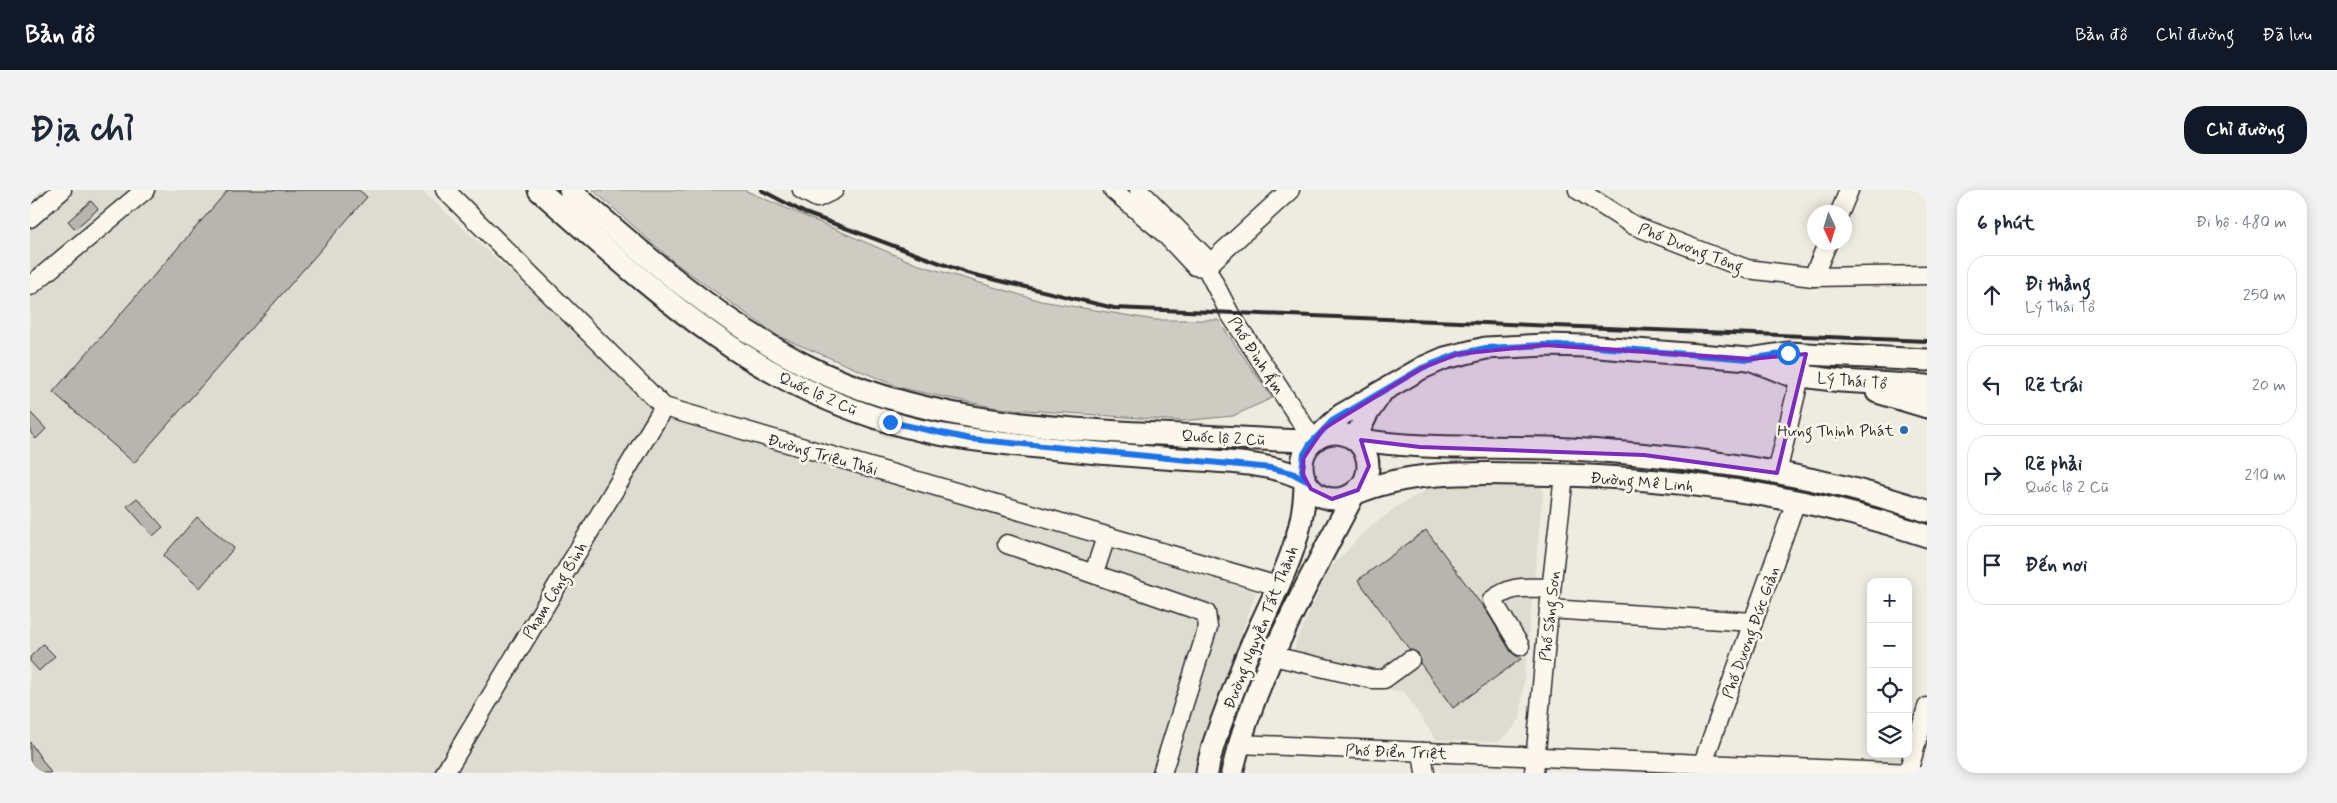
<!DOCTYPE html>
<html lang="vi">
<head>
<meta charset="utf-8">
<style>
	:root { --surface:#fff; --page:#f2f2f3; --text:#1f2937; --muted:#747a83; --line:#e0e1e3; --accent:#111827 }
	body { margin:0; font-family:Mynerve,sans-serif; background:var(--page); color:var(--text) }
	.controls { position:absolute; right:15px; bottom:15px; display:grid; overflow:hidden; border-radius:10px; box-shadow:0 2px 12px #0003 }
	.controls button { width:45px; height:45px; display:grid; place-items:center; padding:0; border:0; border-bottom:1px solid var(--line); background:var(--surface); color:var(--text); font:25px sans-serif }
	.compass { position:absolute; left:1777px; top:15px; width:45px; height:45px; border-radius:50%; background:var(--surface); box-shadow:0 2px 12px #0003; rotate:176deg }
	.stop { position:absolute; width:15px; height:15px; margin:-11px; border:4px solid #1a73e8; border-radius:50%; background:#fff }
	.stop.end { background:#1a73e8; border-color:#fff; box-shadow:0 1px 5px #0008 }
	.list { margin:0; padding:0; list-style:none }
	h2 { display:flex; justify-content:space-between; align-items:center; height:65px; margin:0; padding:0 20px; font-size:21px }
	h2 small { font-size:16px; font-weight:400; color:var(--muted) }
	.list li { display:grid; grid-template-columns:32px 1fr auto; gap:15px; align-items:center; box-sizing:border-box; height:80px; margin:0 10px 10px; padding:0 10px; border:1px solid var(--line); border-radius:20px }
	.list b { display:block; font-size:19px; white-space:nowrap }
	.list p { margin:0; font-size:16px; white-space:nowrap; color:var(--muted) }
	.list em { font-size:16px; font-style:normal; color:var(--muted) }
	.icon { flex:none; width:28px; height:28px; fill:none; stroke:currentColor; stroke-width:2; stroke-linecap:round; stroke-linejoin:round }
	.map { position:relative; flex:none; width:1897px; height:583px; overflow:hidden; border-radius:20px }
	header { display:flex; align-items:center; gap:30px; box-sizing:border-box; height:70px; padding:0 25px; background:var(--accent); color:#fff }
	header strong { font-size:24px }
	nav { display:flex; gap:28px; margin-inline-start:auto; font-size:18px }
	.intro { display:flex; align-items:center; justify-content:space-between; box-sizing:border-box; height:120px; padding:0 30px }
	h1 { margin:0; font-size:35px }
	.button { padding:12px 22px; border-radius:20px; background:var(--accent); color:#fff; font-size:18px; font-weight:700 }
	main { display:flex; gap:30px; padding:0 30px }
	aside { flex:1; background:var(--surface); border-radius:20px; box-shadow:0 2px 12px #0003 }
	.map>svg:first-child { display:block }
	.built { fill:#dedbd1 }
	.green { fill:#cecbc2; stroke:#7c7b76 }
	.building { fill:#b8b5ae; stroke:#2b2b2b }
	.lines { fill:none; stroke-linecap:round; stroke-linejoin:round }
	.minor-casing { stroke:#2b2b2b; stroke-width:21 }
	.major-casing { stroke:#2b2b2b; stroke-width:25 }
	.minor { stroke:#fbf7ec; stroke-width:18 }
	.major { stroke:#fbf7ec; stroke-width:21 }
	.rail { stroke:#2b2b2b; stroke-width:4 }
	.route { stroke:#1a73e8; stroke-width:6 }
	.marked { fill:#7b2cbf; fill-opacity:0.2; stroke:#7b2cbf; stroke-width:4; stroke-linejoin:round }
	.poi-dot { fill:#1f6fb2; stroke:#fbf7ec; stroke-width:2 }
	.labels { text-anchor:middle; stroke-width:5; stroke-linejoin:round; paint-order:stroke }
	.street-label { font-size:16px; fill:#2b2b2b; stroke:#fbf7ec }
	.poi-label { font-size:16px; fill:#2b2b2b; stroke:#fbf7ec; text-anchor:end }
</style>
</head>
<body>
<header>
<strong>Bản đồ</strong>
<nav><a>Bản đồ</a><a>Chỉ đường</a><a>Đã lưu</a></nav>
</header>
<div class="intro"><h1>Địa chỉ</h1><a class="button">Chỉ đường</a></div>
<main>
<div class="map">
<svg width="1897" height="583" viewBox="0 0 1897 583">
	<rect width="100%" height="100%" fill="#eeebe0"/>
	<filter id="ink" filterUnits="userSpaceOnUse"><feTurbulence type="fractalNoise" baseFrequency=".02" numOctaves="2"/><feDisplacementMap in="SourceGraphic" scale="10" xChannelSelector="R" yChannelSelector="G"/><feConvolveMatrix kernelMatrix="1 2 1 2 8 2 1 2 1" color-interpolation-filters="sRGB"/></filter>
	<g filter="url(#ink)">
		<g class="built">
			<path d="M0,0H391L629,218L1226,402L1171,558L1167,583H0Z"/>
			<path d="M1475,293L1510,294L1513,301L1490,529L1481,541L1468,552L1406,550L1374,502L1260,481L1266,452L1298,381L1334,342L1368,316L1400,298L1418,295Z"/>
		</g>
		<path class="green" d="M563,0H714L886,74L1011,111L1125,130H1188L1242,208L1203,226L1152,231L967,218L871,198L748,146L645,73Z"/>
		<g class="building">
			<path d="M198,0H329L337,7L104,273L23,202Z"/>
			<path d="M61,11L68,19L45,39L38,31Z"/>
			<path d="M0,222L16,239L6,249L0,242Z"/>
			<path d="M107,308L133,337L123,346L97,316Z"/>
			<path d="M167,327L204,358L170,398L133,366Z"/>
			<path d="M1396,340L1459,425L1481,462L1491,469L1423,518L1390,473L1388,463L1380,460L1328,390Z"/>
			<path d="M13,454L25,466L9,481L0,471V467Z"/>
			<path d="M0,552L21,583H0Z"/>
		</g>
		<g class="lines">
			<g class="minor-casing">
				<g id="minor">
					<path d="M415,0L634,217L1248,396"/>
					<path d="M772,0L787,8L804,0"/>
					<path d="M1083,0L1135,44L1165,76L1176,77"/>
					<path d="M1109,0L1175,67L1176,77L1200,124L1284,251"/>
					<path d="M1548,0L1603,35L1717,79L1783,87L1897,85"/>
					<path d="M1810,22L1819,0"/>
					<path d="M0,28L32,0"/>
					<path d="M1176,77L1260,0"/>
					<path d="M1783,87L1798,52"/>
					<path d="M0,96L115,0"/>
					<path d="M1747,283L1773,174"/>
					<path d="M977,354L1176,423L1178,437L1132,583"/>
					<path d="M1064,383L1076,347"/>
					<path d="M1519,419L1723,432"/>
					<path d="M1490,456L1462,410C1484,394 1495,398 1521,398"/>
					<path d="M1243,466L1342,489H1354L1380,470"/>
					<path d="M1209,554L1883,583"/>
					<path d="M1392,562L1395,583"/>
					<path d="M1673,573L1766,311"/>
					<path d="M1878,582L1897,517"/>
					<path d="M415,583L634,217"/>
					<path d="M1504,583L1519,419L1534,285"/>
				</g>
			</g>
			<g class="major-casing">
				<g id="major">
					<path d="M509,0C620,97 714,189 860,232C904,246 952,251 998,256C1043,261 1088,265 1133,268C1173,271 1241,270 1275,290C1276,350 1244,403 1221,456C1212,476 1205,497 1197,517C1189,539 1180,560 1177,583"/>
					<path d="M540,0C614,65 687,130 775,175C884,230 1009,238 1129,244C1180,246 1232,250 1284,251L1311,225L1392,178L1415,168L1456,158L1515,155L1556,156L1719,169L1758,163L1776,164L1897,170"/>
					<path d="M1722,170L1757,184L1811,191L1897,196"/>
					<path d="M1847,202L1897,217"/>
					<path d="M1350,205L1337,224L1325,249C1396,261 1468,255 1540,259C1660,266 1783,282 1897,321"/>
					<circle cx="1305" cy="276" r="33"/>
					<path d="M1202,583C1224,487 1279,391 1324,304C1378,281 1437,283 1495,284C1630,286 1769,302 1897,346"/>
				</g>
			</g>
			<use href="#minor" class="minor"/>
			<use href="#major" class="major"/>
			<path class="rail" d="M731,0L775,23L937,83L1084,118L1897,151"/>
		</g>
	</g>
	<g class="lines" filter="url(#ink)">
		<path class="route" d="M860,232L940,249L1241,278L1262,283L1275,290L1272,280L1274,264L1280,254L1302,231L1392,178L1428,164L1456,158L1515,155L1556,156L1719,169L1758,163"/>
	</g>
	<path class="marked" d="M1515,155L1719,169L1776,164L1747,283L1614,265L1390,257L1331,250L1339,276L1328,300L1302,309L1281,299L1273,285V269L1293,239L1392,178L1428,164Z"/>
	<circle class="poi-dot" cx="1874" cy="240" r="5"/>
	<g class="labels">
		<g class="street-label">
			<text transform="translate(1661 57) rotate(21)" y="6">Phố Dương Tông</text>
			<text transform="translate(1227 165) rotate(57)" y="6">Phố Đình Ấm</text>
			<text transform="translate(1822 190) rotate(5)" y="6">Lý Thái Tổ</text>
			<text transform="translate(788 203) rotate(24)" y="6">Quốc lộ 2 Cũ</text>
			<text transform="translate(1193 247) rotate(3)" y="6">Quốc lộ 2 Cũ</text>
			<text transform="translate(793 264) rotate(16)" y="6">Đường Triệu Thái</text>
			<text transform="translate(1612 291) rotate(5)" y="6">Đường Mê Linh</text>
			<text transform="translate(524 400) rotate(-59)" y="6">Phạm Công Bình</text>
			<text transform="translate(1519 426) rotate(-84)" y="6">Phố Sáng Sơn</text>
			<text transform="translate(1230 437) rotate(-68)" y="6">Đường Nguyễn Tất Thành</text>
			<text transform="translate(1720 442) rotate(-70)" y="6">Phố Dương Đức Giản</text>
			<text transform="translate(1366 561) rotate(2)" y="6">Phố Điển Triệt</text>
		</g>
		<g class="poi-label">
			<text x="1864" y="246">Hưng Thịnh Phát</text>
		</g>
	</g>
</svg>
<div class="controls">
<button>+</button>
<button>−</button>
<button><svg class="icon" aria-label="locate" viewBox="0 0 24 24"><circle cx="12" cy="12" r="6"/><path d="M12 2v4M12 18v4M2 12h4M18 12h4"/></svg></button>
<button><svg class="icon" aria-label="layers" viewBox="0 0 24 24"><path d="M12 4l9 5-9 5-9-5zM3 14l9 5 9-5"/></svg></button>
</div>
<svg class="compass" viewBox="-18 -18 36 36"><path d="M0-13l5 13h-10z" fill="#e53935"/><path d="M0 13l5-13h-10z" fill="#747a83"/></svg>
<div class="stop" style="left:1758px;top:163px"></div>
<div class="stop end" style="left:860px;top:232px"></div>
</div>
<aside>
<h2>6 phút<small>Đi bộ · 480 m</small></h2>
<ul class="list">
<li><svg class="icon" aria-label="ahead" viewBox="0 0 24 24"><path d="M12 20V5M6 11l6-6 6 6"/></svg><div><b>Đi thẳng</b><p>Lý Thái Tổ</p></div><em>250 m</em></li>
<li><svg class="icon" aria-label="left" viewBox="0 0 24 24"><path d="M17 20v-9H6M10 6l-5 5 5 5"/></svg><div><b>Rẽ trái</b></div><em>20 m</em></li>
<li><svg class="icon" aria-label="right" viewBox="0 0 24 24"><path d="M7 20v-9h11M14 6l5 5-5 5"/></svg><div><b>Rẽ phải</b><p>Quốc lộ 2 Cũ</p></div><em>210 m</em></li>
<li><svg class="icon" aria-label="arrive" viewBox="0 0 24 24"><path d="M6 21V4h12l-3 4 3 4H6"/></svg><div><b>Đến nơi</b></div></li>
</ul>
</aside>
</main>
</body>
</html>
